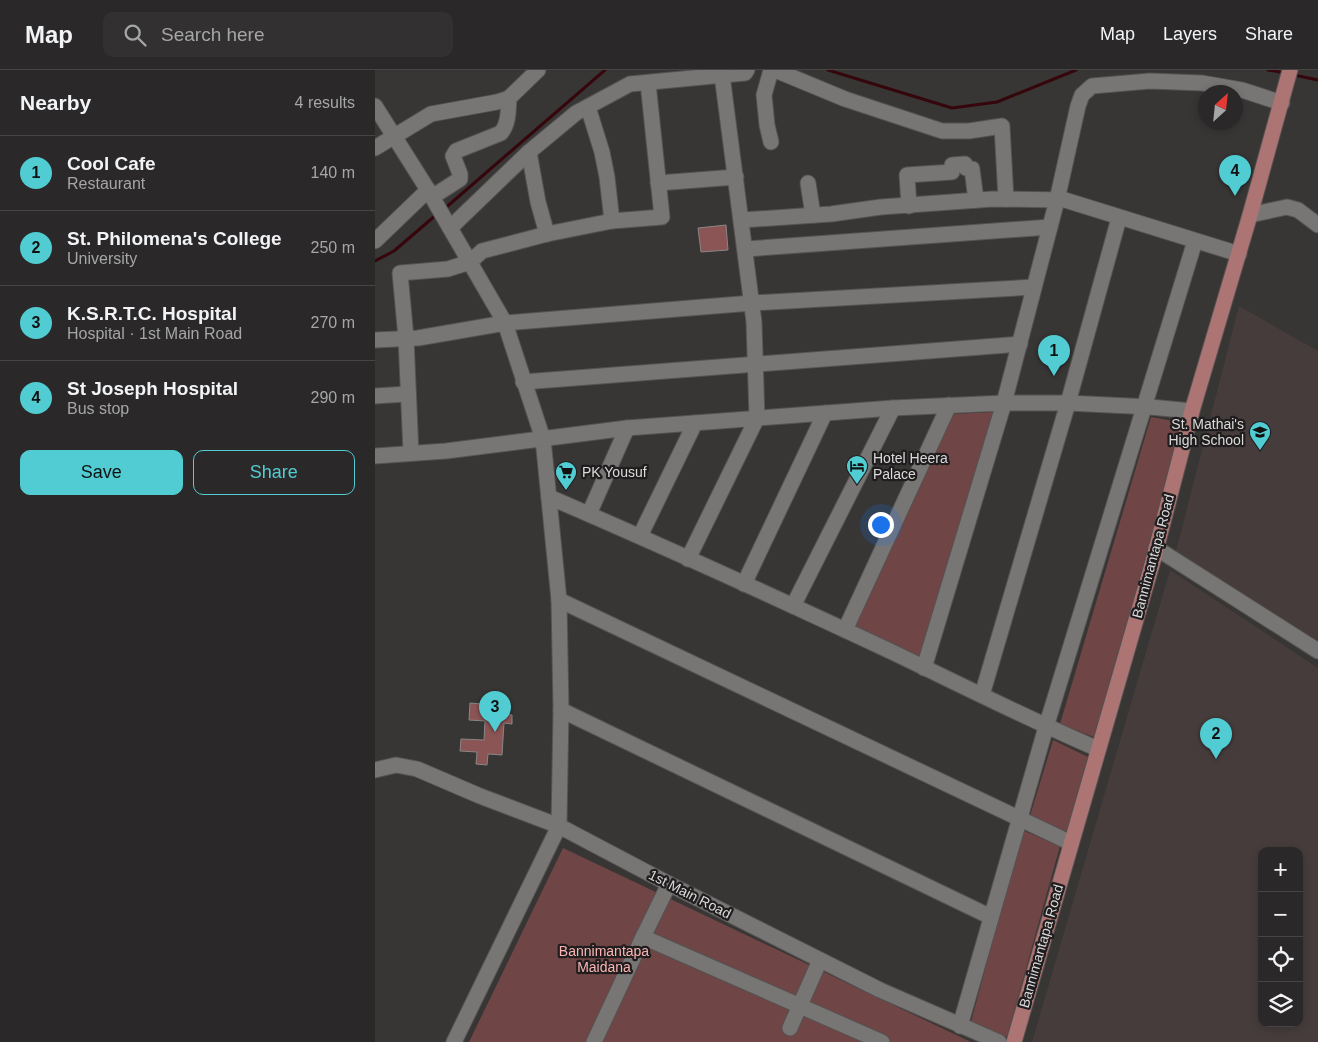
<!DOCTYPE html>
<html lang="en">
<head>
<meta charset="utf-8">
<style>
	:root { --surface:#2a2828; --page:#323030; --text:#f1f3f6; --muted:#a5a6a8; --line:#464445; --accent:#51ccd2 }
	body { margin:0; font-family:Helvetica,sans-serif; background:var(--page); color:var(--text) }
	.controls { position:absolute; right:15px; bottom:15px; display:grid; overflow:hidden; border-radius:10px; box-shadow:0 2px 8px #0003 }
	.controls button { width:45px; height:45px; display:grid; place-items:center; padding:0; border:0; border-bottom:1px solid var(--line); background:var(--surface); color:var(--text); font:25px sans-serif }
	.compass { position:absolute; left:823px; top:15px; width:45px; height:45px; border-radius:50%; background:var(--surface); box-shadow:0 2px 8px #0003; rotate:27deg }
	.you { position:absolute; left:505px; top:454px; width:18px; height:18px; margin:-12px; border:4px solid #fff; border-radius:50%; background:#1a73e8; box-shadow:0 0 0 8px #1a73e833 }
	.badge { display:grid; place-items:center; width:32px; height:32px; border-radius:50%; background:var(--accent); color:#111; font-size:16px; font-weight:700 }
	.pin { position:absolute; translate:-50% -41px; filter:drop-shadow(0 1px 2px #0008) }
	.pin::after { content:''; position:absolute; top:26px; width:18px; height:15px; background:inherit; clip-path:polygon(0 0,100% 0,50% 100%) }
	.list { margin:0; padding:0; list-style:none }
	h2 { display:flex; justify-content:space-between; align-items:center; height:65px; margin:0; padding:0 20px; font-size:21px }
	h2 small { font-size:16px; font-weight:400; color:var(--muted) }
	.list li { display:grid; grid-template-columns:32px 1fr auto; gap:15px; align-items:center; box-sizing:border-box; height:75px; padding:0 20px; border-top:1px solid var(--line) }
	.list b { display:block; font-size:19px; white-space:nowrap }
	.list p { margin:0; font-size:16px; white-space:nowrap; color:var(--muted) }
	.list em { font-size:16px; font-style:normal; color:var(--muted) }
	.actions { display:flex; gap:10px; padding:15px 20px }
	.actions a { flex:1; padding:11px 0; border:1px solid var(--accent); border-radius:10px; text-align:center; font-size:18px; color:var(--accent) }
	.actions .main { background:var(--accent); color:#111 }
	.icon { flex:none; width:28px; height:28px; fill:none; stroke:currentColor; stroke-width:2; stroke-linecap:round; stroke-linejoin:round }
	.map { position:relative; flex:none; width:943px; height:972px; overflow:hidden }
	header { display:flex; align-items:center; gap:30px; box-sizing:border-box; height:70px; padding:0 25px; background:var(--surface); border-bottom:1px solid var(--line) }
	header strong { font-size:24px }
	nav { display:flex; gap:28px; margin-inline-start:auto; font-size:18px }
	.search { width:350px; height:45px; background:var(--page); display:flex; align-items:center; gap:12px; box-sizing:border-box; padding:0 18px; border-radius:10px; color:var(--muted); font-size:19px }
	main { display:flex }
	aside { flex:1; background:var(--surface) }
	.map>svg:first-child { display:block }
	.built { fill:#463c3c; fill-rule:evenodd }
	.green { fill:#704545 }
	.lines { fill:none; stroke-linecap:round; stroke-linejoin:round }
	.stream { stroke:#35060b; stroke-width:3 }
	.building { fill:#8c5555; stroke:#898686 }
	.minor-casing { stroke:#555252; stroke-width:17 }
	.major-casing { stroke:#555252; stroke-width:17 }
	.minor { stroke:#787575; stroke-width:15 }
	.major { stroke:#ad7474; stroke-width:15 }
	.labels { text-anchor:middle; stroke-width:4.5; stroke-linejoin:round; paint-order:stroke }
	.poi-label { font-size:14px; fill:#dcdada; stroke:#1f1d1d; text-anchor:start }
	.street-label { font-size:14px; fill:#dcdada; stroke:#1f1d1d }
	.park-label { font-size:14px; fill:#fbb5b4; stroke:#1f1d1d }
</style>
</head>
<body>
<header>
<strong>Map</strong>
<div class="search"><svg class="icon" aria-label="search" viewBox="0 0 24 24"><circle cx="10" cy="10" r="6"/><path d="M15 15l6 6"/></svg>Search here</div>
<nav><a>Map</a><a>Layers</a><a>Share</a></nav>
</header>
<main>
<aside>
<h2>Nearby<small>4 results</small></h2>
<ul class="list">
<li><span class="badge">1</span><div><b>Cool Cafe</b><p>Restaurant</p></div><em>140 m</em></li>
<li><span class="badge">2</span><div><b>St. Philomena's College</b><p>University</p></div><em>250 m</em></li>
<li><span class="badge">3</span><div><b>K.S.R.T.C. Hospital</b><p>Hospital · 1st Main Road</p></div><em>270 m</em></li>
<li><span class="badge">4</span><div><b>St Joseph Hospital</b><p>Bus stop</p></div><em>290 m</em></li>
</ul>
<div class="actions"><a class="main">Save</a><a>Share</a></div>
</aside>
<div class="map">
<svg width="943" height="972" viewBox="0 0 943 972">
	<rect width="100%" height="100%" fill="#383535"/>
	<g class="built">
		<path d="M864,236L943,281V575L801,481Z"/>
		<path d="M795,500L943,598V972H657ZM887,781H924V953H887Z"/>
	</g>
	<g class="green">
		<path d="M618,342L544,589L479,557L578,344Z"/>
		<path d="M776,347L809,353L719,667L685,654Z"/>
		<path d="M678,670L713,687L692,762L655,746Z"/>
		<path d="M647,760L685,776L632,967L596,952Z"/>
		<path d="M188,778L596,972H94Z"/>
	</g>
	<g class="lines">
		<g class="stream">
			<path d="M453,0L577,38L622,32L701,0"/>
			<path d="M893,0L911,3"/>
			<path d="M919,5L943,10"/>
			<path d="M68,140L230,0"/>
			<path d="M0,191L19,181L61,145"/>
		</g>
	</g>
	<g class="building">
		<path d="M351,155L353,180L326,182L323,158Z"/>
		<path d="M95,633L132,636L131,644L137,645V654L129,653L127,685L113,684L112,695L101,694L102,682L85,681L86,669L109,670L110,651L94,650Z"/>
	</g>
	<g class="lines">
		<g class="minor-casing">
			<g id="minor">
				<path d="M400,0L470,29L567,61H594L627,56L631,129"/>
				<path d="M0,36L53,120L130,253L168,369L184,530L186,640L184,756L79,972"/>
				<path d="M213,37L227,82L232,107L237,151"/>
				<path d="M396,72L392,55L389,25L396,0"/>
				<path d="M0,78L56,44L122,32L134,28L163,0"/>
				<path d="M154,82L163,132L172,164"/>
				<path d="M283,113L361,107"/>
				<path d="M433,113L438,145"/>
				<path d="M57,127L85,109V104L78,86L81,81L126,63C134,53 133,41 134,28"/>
				<path d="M534,136L532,105L577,102V95L590,94L591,98L597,99L601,130"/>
				<path d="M875,145L912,137L923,140L943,155"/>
				<path d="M367,150L456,144L506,137L618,129L690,130L864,184"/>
				<path d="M75,158L154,82L201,43L255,14L370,3L372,0"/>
				<path d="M0,171L53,120"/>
				<path d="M371,179L675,157"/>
				<path d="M0,270L43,268L130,253L377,233L659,217"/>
				<path d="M148,312L645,274"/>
				<path d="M0,326L32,324"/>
				<path d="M36,383L31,268L25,203L73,199L95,192L107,181L172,164L237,151L287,147L273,13"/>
				<path d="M0,386L71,381L252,358L518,338L629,333H693L775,337L817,341"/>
				<path d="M174,427C288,476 402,528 515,581C584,614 653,649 723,679"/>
				<path d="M214,444L252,358"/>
				<path d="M265,466L320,353"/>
				<path d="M781,478L943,581"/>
				<path d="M313,489L382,348L379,252L347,5"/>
				<path d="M369,514L450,343"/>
				<path d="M184,530L696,773"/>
				<path d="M418,536L518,338"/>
				<path d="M470,560L574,335"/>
				<path d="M549,598L629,333L682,130L703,36L707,25L717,16L775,11L827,13L867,20L907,33"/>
				<path d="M607,625L693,333L744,148"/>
				<path d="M186,640L616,847"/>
				<path d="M0,700L21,695L42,699L105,726L184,756L294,814L505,920L624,972"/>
				<path d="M268,867L294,814"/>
				<path d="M585,956L671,657L820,171"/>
				<path d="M415,958L445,890"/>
				<path d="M219,972L268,867L507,972"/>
			</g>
		</g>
		<g class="major-casing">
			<path id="major" d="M639,972L778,491L817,341L875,145L915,0"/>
		</g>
		<use href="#minor" class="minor"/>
		<use href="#major" class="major"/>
	</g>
	<defs>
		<g id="school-pin" transform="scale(1.125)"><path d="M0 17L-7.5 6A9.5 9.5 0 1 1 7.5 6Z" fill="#51ccd2" stroke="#1f1d1d"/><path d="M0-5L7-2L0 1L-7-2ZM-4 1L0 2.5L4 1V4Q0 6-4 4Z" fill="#111"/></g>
		<g id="hotel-pin" transform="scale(1.125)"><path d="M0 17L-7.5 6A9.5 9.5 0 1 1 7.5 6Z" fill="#51ccd2" stroke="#1f1d1d"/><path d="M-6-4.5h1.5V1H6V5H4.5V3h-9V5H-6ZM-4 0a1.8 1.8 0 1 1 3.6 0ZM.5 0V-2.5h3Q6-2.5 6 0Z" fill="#111"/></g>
		<g id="supermarket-pin" transform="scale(1.125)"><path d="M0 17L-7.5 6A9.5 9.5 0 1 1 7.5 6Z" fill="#51ccd2" stroke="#1f1d1d"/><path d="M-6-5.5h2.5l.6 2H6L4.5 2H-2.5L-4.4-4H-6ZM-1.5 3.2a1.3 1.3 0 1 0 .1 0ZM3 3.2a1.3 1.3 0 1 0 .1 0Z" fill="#111"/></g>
	</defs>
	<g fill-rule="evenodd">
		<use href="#school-pin" x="885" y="362"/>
		<use href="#hotel-pin" x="482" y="396"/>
		<use href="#supermarket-pin" x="191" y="402"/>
	</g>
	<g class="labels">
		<g class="poi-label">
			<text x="869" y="359" text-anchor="end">St. Mathai's<tspan x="869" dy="16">High School</tspan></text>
			<text x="498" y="393">Hotel Heera<tspan x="498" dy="16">Palace</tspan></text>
			<text x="207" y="407">PK Yousuf</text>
		</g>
		<g class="street-label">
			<text transform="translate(778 486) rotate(-75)" y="5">Bannimantapa Road</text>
			<text transform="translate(315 824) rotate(27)" y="5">1st Main Road</text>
			<text transform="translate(666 876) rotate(-74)" y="5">Bannimantapa Road</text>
		</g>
		<g class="park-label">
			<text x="229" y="886">Bannimantapa<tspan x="229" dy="16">Maidana</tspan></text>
		</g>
	</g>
</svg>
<div class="controls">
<button>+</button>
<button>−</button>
<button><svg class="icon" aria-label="locate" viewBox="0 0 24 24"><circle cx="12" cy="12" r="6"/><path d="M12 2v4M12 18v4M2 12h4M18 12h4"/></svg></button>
<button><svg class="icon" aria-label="layers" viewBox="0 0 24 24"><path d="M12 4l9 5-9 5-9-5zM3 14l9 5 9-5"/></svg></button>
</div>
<svg class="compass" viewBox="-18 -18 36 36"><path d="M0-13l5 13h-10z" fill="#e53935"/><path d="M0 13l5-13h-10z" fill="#a5a6a8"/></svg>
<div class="you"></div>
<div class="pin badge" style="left:679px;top:306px">1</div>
<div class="pin badge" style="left:841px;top:689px">2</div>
<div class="pin badge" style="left:120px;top:662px">3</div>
<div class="pin badge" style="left:860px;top:126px">4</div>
</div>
</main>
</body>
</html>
